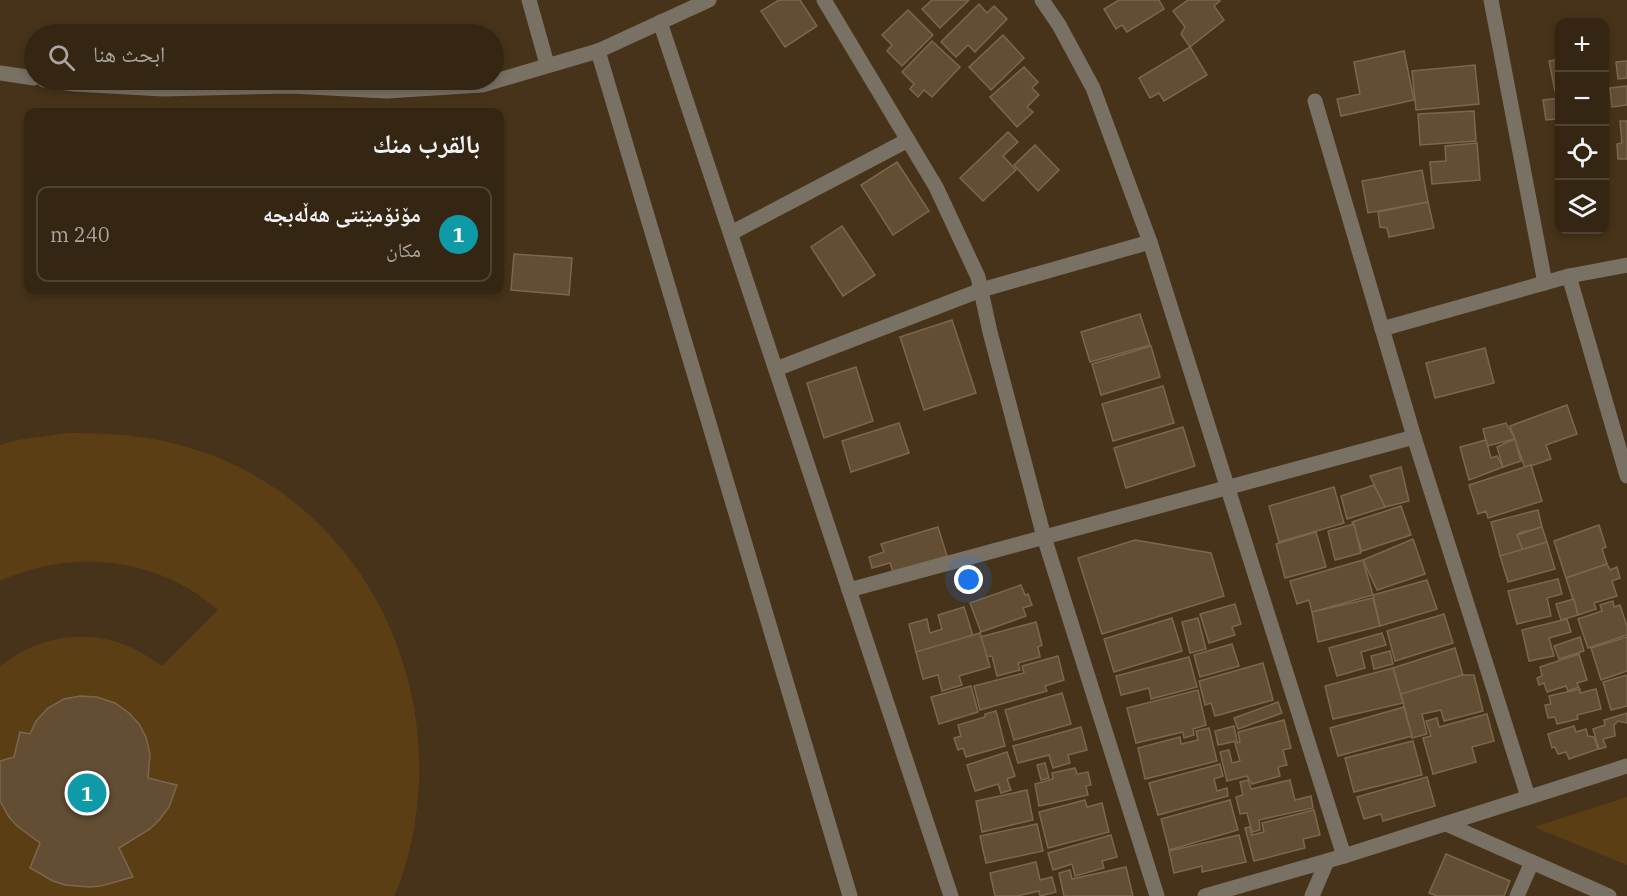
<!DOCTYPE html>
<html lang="ar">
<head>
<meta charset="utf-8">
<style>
	:root { --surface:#342613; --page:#3c2e1c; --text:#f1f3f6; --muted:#a9a5a0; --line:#4e4333; --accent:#8abfa5 }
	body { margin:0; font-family:"IBM Plex Serif","Noto Naskh Arabic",serif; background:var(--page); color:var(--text); direction:rtl }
	.controls { position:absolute; right:18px; top:18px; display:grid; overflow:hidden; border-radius:12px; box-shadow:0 3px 9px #0003 }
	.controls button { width:54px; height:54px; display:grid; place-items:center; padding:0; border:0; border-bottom:2px solid var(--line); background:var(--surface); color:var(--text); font:30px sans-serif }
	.you { position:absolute; left:969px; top:580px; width:21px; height:21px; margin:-15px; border:4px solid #fff; border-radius:50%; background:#1a73e8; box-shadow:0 0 0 9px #1a73e833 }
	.badge { display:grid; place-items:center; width:39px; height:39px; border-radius:50%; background:var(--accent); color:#fff; font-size:20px; font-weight:700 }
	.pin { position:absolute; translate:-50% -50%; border:3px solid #fff; box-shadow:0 2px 6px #0006 }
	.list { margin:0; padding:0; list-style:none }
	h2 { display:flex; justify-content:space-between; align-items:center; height:78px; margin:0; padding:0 24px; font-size:26px }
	h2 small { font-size:20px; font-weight:400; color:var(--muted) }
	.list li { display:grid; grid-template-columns:39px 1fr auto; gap:18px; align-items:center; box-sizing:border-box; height:96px; margin:0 12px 12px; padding:0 12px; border:2px solid var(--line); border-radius:12px }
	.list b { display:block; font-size:22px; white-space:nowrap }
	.list p { margin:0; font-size:20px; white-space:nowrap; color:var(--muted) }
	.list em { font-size:20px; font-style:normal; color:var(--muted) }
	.icon { flex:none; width:33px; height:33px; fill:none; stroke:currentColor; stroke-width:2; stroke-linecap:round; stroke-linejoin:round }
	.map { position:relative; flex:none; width:1627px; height:896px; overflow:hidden; direction:ltr }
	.search { position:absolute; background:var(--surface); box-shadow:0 3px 9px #0003; left:24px; top:24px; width:480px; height:66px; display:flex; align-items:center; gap:15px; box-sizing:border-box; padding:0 21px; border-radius:33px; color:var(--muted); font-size:22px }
	.panel { position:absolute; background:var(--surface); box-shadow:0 3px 9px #0003; left:24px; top:108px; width:480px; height:186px; border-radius:12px; direction:rtl }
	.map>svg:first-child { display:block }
	.green { fill:#5b3e13 }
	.building { fill:#634e34; stroke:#7c674c; stroke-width:1.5 }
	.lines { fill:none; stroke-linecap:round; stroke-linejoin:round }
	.minor { stroke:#7a7165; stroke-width:15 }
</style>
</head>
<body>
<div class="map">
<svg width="1627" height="896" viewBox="0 0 1627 896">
	<rect width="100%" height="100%" fill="#463319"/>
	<g class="green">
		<path d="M68,433C122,433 167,437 219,458C362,517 439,672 415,822C411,847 405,873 394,896H0V667C32,639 77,630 117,642C134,647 148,657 162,666L218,610C158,557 72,548 0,581V445L17,440Z"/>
		<path d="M1627,797V865L1534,827Z"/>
	</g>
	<g class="building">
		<path d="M779,0H800L817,26L785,47L761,11Z"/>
		<path d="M932,0H969L940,28L922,9Z"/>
		<path d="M1119,0H1159L1164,9L1127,32L1122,25L1116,29L1104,9Z"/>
		<path d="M1188,0H1219L1220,1L1214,6L1224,20L1190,47L1181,34L1185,27L1173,11Z"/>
		<path d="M979,4L987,13L994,6L1007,19L975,52L968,45L956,57L941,42Z"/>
		<path d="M908,10L933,35L902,66L887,51L892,45L882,35Z"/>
		<path d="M1003,35L1024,58L991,90L969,67Z"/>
		<path d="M932,41L960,67L932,97L924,90L918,97L910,89L914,84L902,72Z"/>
		<path d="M1190,47L1207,75L1164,101L1159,93L1150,98L1139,78Z"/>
		<path d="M1404,51L1414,100L1341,116L1337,99L1360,94L1354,62Z"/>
		<path d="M1560,59V90L1555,91L1549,61Z"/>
		<path d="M1627,61V78L1618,79L1616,62Z"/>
		<path d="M1475,65L1479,104L1416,110L1412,71Z"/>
		<path d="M1024,67L1038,82L1032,88L1039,95L1027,107L1033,112L1017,127L990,97Z"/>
		<path d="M1627,86V105L1612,107L1610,88Z"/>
		<path d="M1560,98V128H1557L1556,119L1546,120L1543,100Z"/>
		<path d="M1474,111L1476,141L1420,145L1418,114Z"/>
		<path d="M1620,121H1627V159H1618L1617,144L1622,143Z"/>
		<path d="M1008,132L1018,142L1003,156L1016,170L983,201L960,178Z"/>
		<path d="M1477,143L1480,180L1432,184L1430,162L1446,161L1445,146Z"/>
		<path d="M1035,145L1059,170L1038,191L1014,165Z"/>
		<path d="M897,162L929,211L893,235L861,185Z"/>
		<path d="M1422,170L1428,202L1368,213L1362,181Z"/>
		<path d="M1428,202L1434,228L1389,237L1387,228L1380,227L1378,212Z"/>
		<path d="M842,226L875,275L843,296L811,247Z"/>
		<path d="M514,254L572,258L569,295L511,290Z"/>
		<path d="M1140,314L1150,345L1090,362L1081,332Z"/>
		<path d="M952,320L976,393L924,410L900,337Z"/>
		<path d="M1151,346L1160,377L1101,395L1092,364Z"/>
		<path d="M1485,348L1494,383L1435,398L1426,363Z"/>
		<path d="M856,367L873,421L824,438L807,383Z"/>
		<path d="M1163,386L1174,423L1113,441L1102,404Z"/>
		<path d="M1567,405L1577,434L1546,445L1551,459L1525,468L1510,426Z"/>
		<path d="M899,423L909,453L851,472L842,441Z"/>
		<path d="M1506,423L1515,439L1487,446L1483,429Z"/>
		<path d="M1183,427L1195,466L1126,488L1114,448Z"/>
		<path d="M1515,439L1521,461L1503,467L1497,447Z"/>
		<path d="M1486,440L1491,458L1497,456L1503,467L1469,480L1460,447Z"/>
		<path d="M1531,465L1542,501L1488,518L1486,511L1478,514L1469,485Z"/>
		<path d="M1401,467L1409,501L1385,507L1370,476Z"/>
		<path d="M1374,485L1385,507L1347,519L1341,496Z"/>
		<path d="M1334,487L1344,523L1279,542L1269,506Z"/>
		<path d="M1401,506L1411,535L1362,551L1352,522Z"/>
		<path d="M1538,510L1542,527L1519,533L1523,550L1500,556L1491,522Z"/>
		<path d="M1354,524L1361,553L1335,560L1328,531Z"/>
		<path d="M1599,525L1606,547L1602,549L1607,564L1566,578L1554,541Z"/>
		<path d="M938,527L947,556L893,572L890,563L872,568L869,557L884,552L881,544Z"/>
		<path d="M1542,527L1547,542L1523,550L1517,535Z"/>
		<path d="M1316,532L1326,567L1285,578L1276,544Z"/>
		<path d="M1413,539L1425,574L1377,590L1363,560Z"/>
		<path d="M1135,540L1211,553L1224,596L1102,634L1078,558Z"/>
		<path d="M1547,542L1555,569L1508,582L1500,556Z"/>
		<path d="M1363,560L1373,595L1312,612L1309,600L1297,604L1290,581Z"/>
		<path d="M1607,564L1610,570L1617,567L1620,578L1612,581L1617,596L1594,603L1596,609L1578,615L1566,578Z"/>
		<path d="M1558,579L1562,594L1547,598L1551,616L1517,624L1508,591Z"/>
		<path d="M1427,580L1437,609L1380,626L1373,595Z"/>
		<path d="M1021,585L1025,595L1028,594L1032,605L1023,608L1026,616L981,632L970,603Z"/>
		<path d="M1373,598L1380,626L1318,642L1312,612Z"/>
		<path d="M1574,599L1578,615L1561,620L1556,604Z"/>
		<path d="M1613,601L1614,607L1620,605L1627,626V635L1588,648L1578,619L1602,611L1600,605Z"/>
		<path d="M1235,604L1241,624L1232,627L1235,635L1209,643L1200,614Z"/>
		<path d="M964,607L973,636L916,652L909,624L927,619L930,633L942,629L938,615Z"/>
		<path d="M1444,614L1453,643L1395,661L1387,631Z"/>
		<path d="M1172,618L1182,651L1114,672L1104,639Z"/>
		<path d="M1198,618L1206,649L1190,653L1182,622Z"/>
		<path d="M1567,619L1571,632L1549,638L1554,656L1529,661L1522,630Z"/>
		<path d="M1036,622L1042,645L1038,647L1040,657L1018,663L1020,670L997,676L992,656L986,657L980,637Z"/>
		<path d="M980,633L990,667L959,676L962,685L942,691L938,675L923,679L916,652Z"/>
		<path d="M1382,633L1386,645L1361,652L1365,668L1337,676L1329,648Z"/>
		<path d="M1580,637L1584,651L1559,659L1554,646Z"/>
		<path d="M1627,637V671L1601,680L1591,648Z"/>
		<path d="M1232,644L1239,666L1200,677L1194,655Z"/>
		<path d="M1455,648L1463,675L1401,695L1393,668Z"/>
		<path d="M1390,651L1393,664L1374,669L1371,656Z"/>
		<path d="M1579,654L1587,680L1577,683L1579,687L1568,691L1566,686L1547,692L1544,683L1539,685L1537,678L1542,676L1540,667Z"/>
		<path d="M1058,656L1064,680L1045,686L1047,691L980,710L974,686L1024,673L1022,666Z"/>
		<path d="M1189,657L1197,687L1151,699L1149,688L1121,695L1116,676Z"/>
		<path d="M1263,663L1273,700L1215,716L1211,703L1205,705L1199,681Z"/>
		<path d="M1393,668L1403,703L1333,719L1325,686Z"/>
		<path d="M1463,675H1474L1483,711L1444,721L1441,710L1422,714L1427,734L1412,738L1401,694Z"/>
		<path d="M1627,675V706L1611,710L1603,682Z"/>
		<path d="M971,686L978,712L939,724L931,697Z"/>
		<path d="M1580,689V693L1596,689L1601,709L1577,715L1578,719L1557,724L1555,717L1548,718L1545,705L1551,704L1549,696Z"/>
		<path d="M1198,690L1206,725L1193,729L1194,735L1184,738L1183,732L1136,743L1127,708Z"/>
		<path d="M1062,693L1071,724L1014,740L1005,710Z"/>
		<path d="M80,696L97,697L115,703L129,713L139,724L146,737L150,754L148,778L177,785L169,807L160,819L150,829L119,848L133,877L101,886L90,887L65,885L53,881L30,868L40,843L17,826L9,817L0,801V761L14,757L20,732L30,734L36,721L48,708L64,699Z"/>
		<path d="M1278,702L1282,713L1238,729L1234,718Z"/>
		<path d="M1404,707L1412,736L1338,756L1330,728Z"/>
		<path d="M996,711L1005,746L966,757L963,748L958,750L954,738L961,736L958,725L985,717V714Z"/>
		<path d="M1627,713V723L1618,721L1614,725L1615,736L1603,739L1606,747L1599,749L1593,729L1605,725L1604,720Z"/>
		<path d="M1487,714L1494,741L1472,747L1476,762L1433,774L1423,738L1431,736L1426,721L1437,718L1439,727Z"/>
		<path d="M1284,720L1291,748L1283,750L1287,765L1278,767L1280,776L1252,784L1247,776L1227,781L1220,752L1229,750L1232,763L1240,761L1235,743L1240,742L1238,732Z"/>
		<path d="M1234,726L1237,741L1218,745L1215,731Z"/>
		<path d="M1574,726L1576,732L1586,729L1588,736L1594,737L1598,749L1569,759L1566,752L1558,754L1555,747L1552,748L1548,734Z"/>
		<path d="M1081,727L1087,750L1068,755L1070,763L1053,768L1049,755L1018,763L1013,746Z"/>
		<path d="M1209,728L1217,761L1145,779L1138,748L1180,737L1181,744L1198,740L1196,731Z"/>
		<path d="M1413,741L1422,775L1354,792L1345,758Z"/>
		<path d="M1007,752L1015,776L1007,779L1011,790L1001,793L998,784L975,791L967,765Z"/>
		<path d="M1045,763L1049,778L1041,780L1037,765Z"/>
		<path d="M1220,764L1223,776L1214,779L1217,791L1227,788L1228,796L1158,815L1149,783Z"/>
		<path d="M1075,768L1077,774L1088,772L1091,785L1086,786L1088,795L1039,806L1035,784L1053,779L1052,773Z"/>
		<path d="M1427,777L1435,806L1383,821L1381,814L1364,819L1357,797Z"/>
		<path d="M1248,780L1251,789L1290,780L1295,800L1311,796L1313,808L1259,820L1260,830L1252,832L1247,813L1240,814L1236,797L1243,795L1240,782Z"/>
		<path d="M1027,790L1033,820L982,832L976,801Z"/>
		<path d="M1085,800L1087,807L1102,803L1109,832L1048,848L1039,812Z"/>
		<path d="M1230,800L1238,830L1169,850L1161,819Z"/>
		<path d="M1314,810L1320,835L1303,839L1305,848L1254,861L1245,828L1250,827L1252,835L1264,832L1262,823Z"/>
		<path d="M1037,824L1043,851L986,863L980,836Z"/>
		<path d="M1111,835L1117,857L1102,861L1104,868L1075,876L1072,864L1053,870L1048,853Z"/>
		<path d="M1239,835L1246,862L1202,872V866L1174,873L1169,851Z"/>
		<path d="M1446,854L1510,881L1504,896H1437L1429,893Z"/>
		<path d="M1036,862L1040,880L1052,877L1056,892L1040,896L1039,891L1017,896H995L990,873Z"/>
		<path d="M1126,867L1133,896H1064L1059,873L1070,870L1072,879Z"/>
	</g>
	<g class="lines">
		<g class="minor">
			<path d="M529,0L547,64"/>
			<path d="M824,0L936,187L978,277L990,332L1044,537L1157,896"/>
			<path d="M1042,0L1059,25L1093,88L1150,242L1344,856"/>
			<path d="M1491,0L1545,283"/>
			<path d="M660,22L951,896"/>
			<path d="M598,51L850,896"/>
			<path d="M0,73L34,78"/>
			<path d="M44,80L74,84L163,89L291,86L387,91L482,85L598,51L709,0"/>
			<path d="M1315,101L1414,437L1528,797"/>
			<path d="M731,233L908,140"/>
			<path d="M1569,276L1627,476"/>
			<path d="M1382,329L1569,276L1627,265"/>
			<path d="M776,369L981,290L1150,242"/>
			<path d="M849,590L1414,437"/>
			<path d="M1446,824L1609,896"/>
			<path d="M1205,896L1344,856L1627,766"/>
			<path d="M1312,896L1327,861"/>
			<path d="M1517,896L1532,862"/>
		</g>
	</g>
</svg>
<div class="controls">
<button>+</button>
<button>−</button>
<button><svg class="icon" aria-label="locate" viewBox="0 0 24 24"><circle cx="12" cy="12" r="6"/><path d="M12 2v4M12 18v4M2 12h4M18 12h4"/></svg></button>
<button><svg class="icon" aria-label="layers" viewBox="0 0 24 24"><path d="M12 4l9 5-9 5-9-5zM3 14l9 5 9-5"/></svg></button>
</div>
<div class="you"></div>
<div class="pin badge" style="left:87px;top:793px;background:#0f9aa8">1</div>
<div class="search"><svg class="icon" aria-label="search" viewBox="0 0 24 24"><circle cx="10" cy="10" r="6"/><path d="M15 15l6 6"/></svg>ابحث هنا</div>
<section class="panel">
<h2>بالقرب منك<small></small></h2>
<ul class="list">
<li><span class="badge" style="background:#0f9aa8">1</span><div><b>مۆنۆمێنتی هەڵەبجە</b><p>مكان</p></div><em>240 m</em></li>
</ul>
</section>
</div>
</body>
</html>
